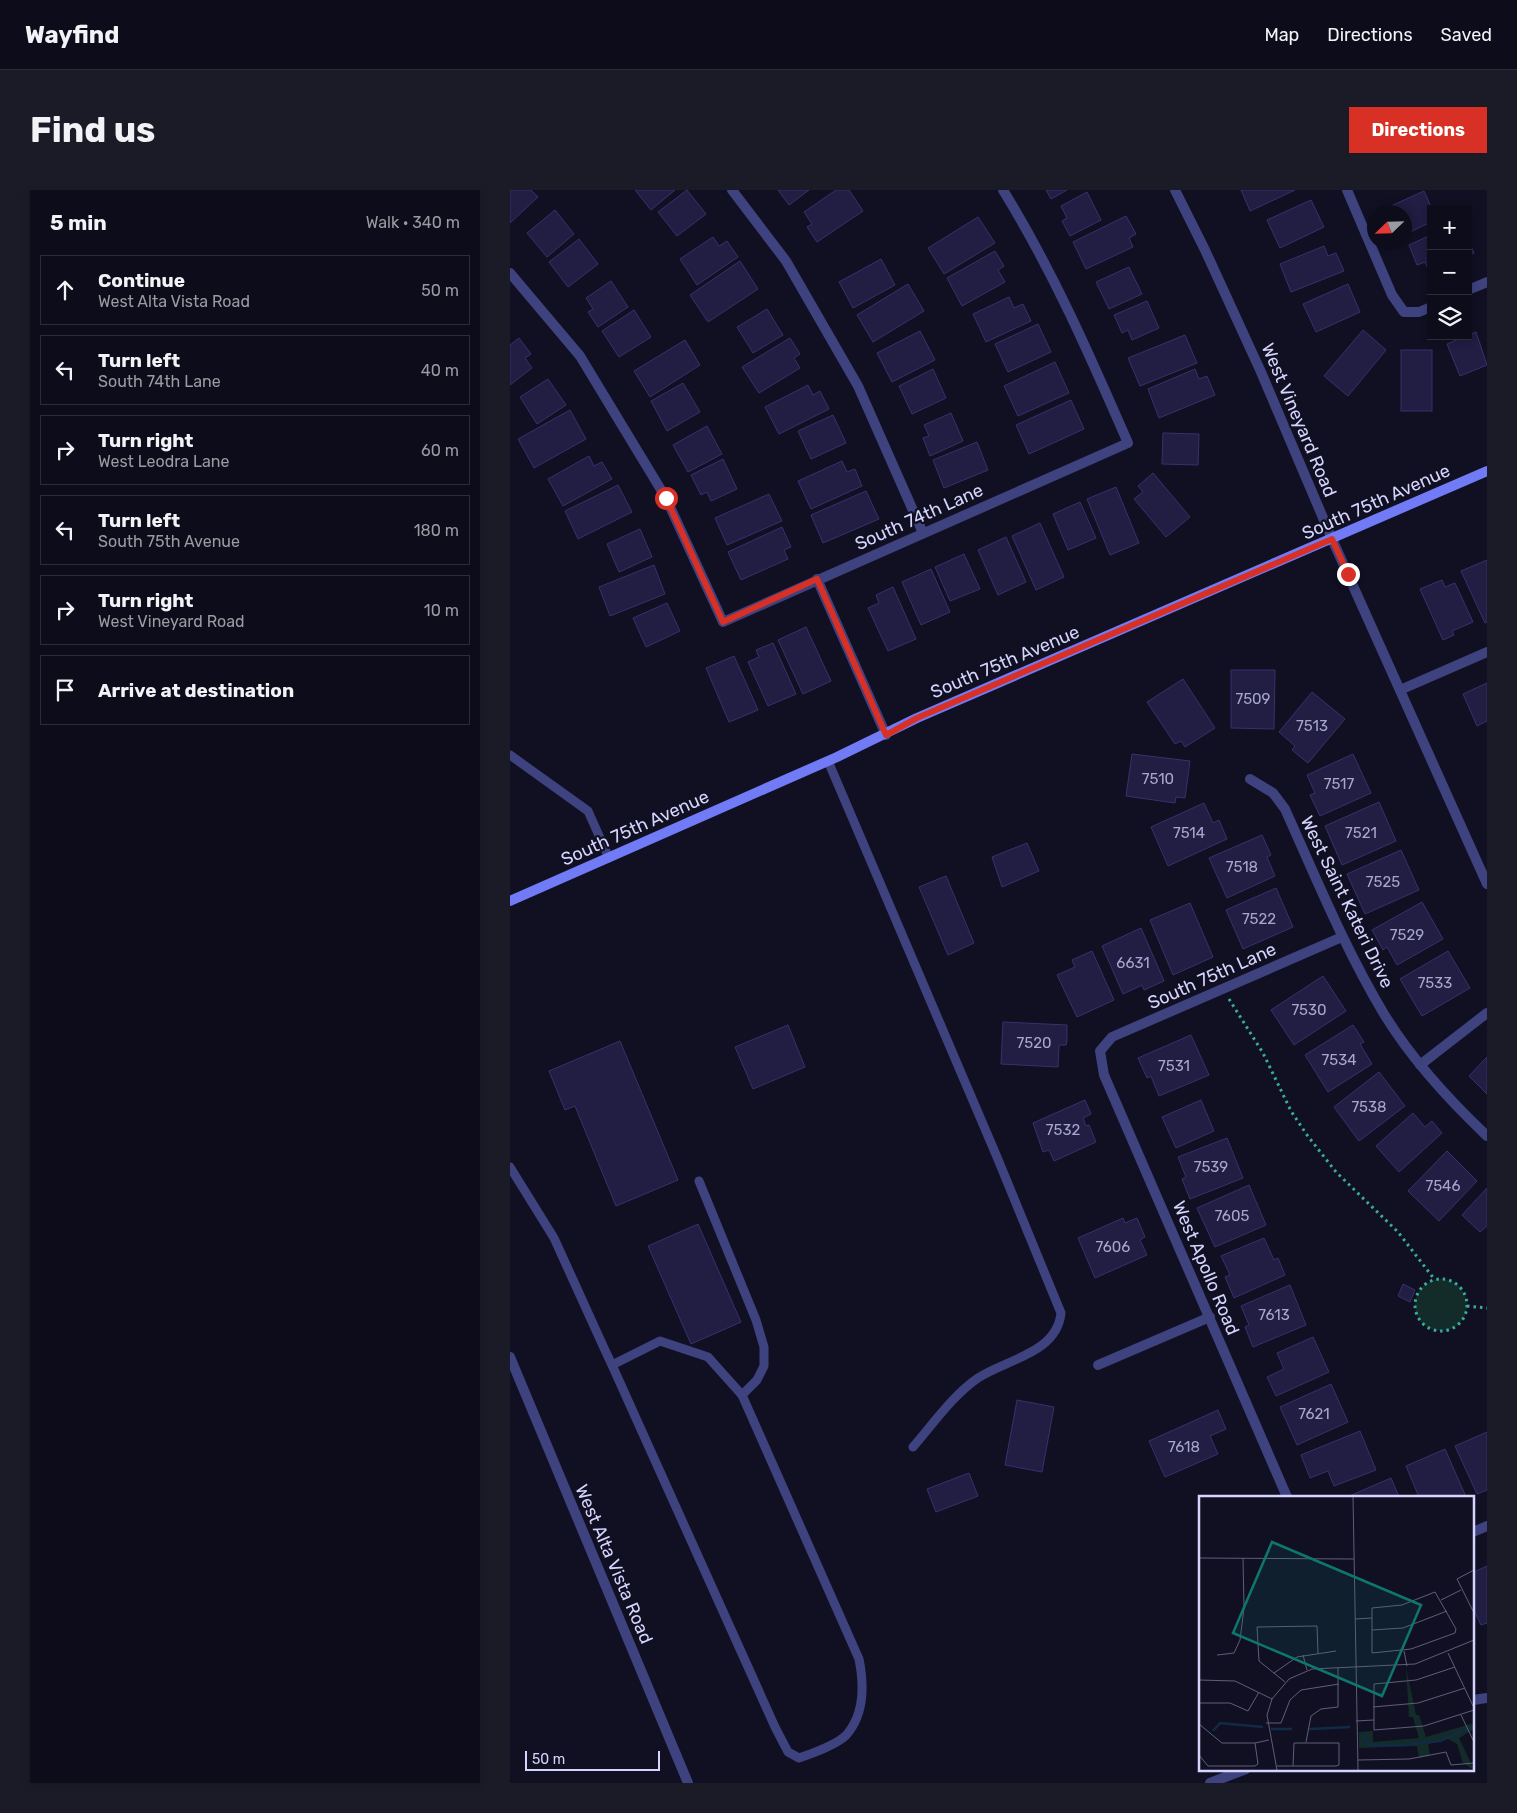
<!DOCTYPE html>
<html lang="en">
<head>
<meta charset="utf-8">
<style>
	:root { --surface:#0d0c1a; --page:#1b1a27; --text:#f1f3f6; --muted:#9a9ba2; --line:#2d2c39; --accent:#d93025 }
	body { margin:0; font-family:Rubik,sans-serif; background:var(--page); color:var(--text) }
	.controls { position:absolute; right:15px; top:15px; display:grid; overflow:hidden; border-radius:0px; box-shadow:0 2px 8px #0003 }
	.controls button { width:45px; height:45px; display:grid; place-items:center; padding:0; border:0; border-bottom:1px solid var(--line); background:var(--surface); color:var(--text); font:25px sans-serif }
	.compass { position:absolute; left:857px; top:15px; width:45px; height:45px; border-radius:50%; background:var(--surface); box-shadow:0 2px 8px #0003; rotate:247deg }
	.scale { position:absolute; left:15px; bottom:12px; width:135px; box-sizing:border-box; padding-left:5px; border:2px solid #d5d4fc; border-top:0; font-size:14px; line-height:18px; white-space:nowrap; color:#d5d4fc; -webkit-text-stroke:4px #111023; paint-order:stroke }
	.stop { position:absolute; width:15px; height:15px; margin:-11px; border:4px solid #d93025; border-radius:50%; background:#fff }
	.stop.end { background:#d93025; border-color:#fff; box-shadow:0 1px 5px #0008 }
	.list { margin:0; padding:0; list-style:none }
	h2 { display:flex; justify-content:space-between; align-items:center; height:65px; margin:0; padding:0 20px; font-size:21px }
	h2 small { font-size:16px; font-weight:400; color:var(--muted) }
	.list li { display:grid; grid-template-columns:32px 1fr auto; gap:15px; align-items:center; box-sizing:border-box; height:70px; margin:0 10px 10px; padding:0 10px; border:1px solid var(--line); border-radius:0px }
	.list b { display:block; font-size:19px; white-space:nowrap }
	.list p { margin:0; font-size:16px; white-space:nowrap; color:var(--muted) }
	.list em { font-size:16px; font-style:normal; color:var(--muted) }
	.icon { flex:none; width:28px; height:28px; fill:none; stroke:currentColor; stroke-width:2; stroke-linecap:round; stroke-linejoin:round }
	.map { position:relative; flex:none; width:977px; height:1593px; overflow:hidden; border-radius:0px }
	header { display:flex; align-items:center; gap:30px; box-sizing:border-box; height:70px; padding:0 25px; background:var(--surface); border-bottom:1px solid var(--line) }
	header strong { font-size:24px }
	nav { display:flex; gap:28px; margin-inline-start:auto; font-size:18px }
	.intro { display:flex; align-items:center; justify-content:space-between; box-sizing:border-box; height:120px; padding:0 30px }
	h1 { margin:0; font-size:35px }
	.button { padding:12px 22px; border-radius:0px; background:var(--accent); color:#fff; font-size:18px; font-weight:700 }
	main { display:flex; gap:30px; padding:0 30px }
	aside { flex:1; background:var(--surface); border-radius:0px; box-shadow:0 2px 8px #0003 }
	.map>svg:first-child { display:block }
	.green { fill:#132c29 }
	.building { fill:#211d43; stroke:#37316d }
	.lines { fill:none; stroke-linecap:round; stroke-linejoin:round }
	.path { stroke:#37ae9b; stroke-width:3; stroke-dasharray:2.5 4; stroke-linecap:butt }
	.service { stroke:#3e427f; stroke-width:9 }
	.minor { stroke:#3e427f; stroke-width:10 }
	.tertiary { stroke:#3e427f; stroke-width:10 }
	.secondary { stroke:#727bf6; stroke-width:10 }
	.route { stroke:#d93025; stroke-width:6 }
	.labels { text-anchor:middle; stroke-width:4.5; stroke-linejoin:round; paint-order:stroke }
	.number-label { font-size:15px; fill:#a8a6ce }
	.street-label { font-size:18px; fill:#d5d4fc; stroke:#111023 }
	.inset-river { fill:none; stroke:#112a45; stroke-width:2.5 }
	.inset-road { fill:none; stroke:#5f5e7a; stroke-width:1 }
	.view { fill:#0f766e; fill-opacity:0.15; stroke:#0f766e; stroke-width:2.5 }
	.inset-edge { fill:none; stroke:#d5d4fc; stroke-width:2.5 }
</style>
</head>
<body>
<header>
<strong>Wayfind</strong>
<nav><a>Map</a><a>Directions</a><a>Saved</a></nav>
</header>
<div class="intro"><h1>Find us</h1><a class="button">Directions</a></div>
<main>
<aside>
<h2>5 min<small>Walk · 340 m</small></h2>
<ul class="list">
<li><svg class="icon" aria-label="ahead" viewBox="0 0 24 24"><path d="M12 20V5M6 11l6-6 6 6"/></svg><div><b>Continue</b><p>West Alta Vista Road</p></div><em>50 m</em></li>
<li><svg class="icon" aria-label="left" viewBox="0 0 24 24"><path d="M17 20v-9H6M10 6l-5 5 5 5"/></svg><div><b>Turn left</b><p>South 74th Lane</p></div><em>40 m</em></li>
<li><svg class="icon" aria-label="right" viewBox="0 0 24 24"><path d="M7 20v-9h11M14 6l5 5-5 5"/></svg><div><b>Turn right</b><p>West Leodra Lane</p></div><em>60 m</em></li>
<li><svg class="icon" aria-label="left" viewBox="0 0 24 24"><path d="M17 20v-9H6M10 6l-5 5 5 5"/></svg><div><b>Turn left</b><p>South 75th Avenue</p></div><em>180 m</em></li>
<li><svg class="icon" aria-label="right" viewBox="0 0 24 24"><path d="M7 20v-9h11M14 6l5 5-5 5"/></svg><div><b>Turn right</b><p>West Vineyard Road</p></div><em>10 m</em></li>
<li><svg class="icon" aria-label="arrive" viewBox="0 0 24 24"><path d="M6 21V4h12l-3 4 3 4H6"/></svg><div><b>Arrive at destination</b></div></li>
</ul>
</aside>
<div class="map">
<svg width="977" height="1593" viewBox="0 0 977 1593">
	<rect width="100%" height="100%" fill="#111023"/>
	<circle class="green" cx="931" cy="1115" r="26"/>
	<g class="building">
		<path d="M0,0H21L28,7L0,33Z"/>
		<path d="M125,0H165L141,20Z"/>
		<path d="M177,0L196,24L167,46L148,22Z"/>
		<path d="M268,0H299L279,15Z"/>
		<path d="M326,0H339L353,21L307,52L297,37L302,34L294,22Z"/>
		<path d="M536,0H557L541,9Z"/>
		<path d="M731,0H785L740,21Z"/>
		<path d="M914,1L922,19L921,32L900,42L894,31V22H884L881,16Z"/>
		<path d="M577,2L591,30L560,46L552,31L557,28L551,16Z"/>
		<path d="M801,10L814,37L770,58L757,30Z"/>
		<path d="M45,20L64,44L37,67L17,43Z"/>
		<path d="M616,26L626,44L619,48L623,57L576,79L563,52Z"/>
		<path d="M468,27L485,53L434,84L418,58Z"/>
		<path d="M921,45V82L920,83L915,72L907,75L899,55Z"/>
		<path d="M203,47L209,56L217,51L228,67L187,95L170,69Z"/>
		<path d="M69,49L88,74L58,97L39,72Z"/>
		<path d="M958,50L964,63L958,66Z"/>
		<path d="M814,56L818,66L826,63L834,81L781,102L770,74Z"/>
		<path d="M485,61L494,76L488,80L495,92L452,116L437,88Z"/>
		<path d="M371,69L385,95L343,118L329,92Z"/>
		<path d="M230,71L248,99L198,132L180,105Z"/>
		<path d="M619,77L632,104L599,119L586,92Z"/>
		<path d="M101,91L118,117L88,137L78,122L83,119L76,108Z"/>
		<path d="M398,94L414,121L363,152L347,125Z"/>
		<path d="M838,94L850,122L806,142L793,114Z"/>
		<path d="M499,107L504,118L513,114L521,131L476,152L463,124Z"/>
		<path d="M637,111L649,138L622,150L618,140L612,143L604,125Z"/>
		<path d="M257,119L273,145L243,163L227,137Z"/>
		<path d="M124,120L141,147L109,167L92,141Z"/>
		<path d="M528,134L541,162L498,182L485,154Z"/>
		<path d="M853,140L876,160L838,206L814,186Z"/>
		<path d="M410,141L425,170L382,192L367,163Z"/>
		<path d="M966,142L977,175L950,186L937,154Z"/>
		<path d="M675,145L687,173L630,196L618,168Z"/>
		<path d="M9,148L21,164L15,168L22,178L0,195V155Z"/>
		<path d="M280,148L290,164L284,168L290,178L249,203L232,177Z"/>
		<path d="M175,150L190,175L140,207L124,181Z"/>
		<rect x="891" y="160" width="31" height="61"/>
		<path d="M545,172L559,203L508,226L494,196Z"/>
		<path d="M423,179L436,208L402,224L389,196Z"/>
		<path d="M685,179L689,189L697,186L705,205L649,228L638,199Z"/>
		<path d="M38,189L56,215L27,234L10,207Z"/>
		<path d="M173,193L190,222L157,241L141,211Z"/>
		<path d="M298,195L303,205L310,201L319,219L269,244L255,217Z"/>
		<path d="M561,210L574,239L519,264L506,235Z"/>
		<path d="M60,220L76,249L24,278L8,249Z"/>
		<path d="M441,223L453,251L420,266L413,248L419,246L414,235Z"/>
		<path d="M323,225L336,253L301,269L288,241Z"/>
		<path d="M197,236L212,264L178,282L163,255Z"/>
		<path d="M653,243L689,244L688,275L652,274Z"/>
		<path d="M467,252L478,280L434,298L423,270Z"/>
		<path d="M79,266L84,276L92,272L102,289L53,316L38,289Z"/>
		<path d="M213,269L227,299L201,311L197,302L191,305L181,285Z"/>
		<path d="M332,271L337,282L345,279L352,296L301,319L288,291Z"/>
		<path d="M643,283L680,327L656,347L624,309L633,302L628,296Z"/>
		<path d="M108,295L122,322L68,349L55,321Z"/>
		<path d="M606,297L629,353L600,365L577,309Z"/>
		<path d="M356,301L369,329L313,353L301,325Z"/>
		<path d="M259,304L272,331L217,355L205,328Z"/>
		<path d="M570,312L586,348L558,360L543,324Z"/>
		<path d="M530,333L554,387L526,400L502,346Z"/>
		<path d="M272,337L281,357L274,360L278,369L231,390L218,362Z"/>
		<path d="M130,339L142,367L109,382L97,354Z"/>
		<path d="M496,347L516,392L488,405L468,360Z"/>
		<path d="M454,364L470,399L440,411L425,377Z"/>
		<path d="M977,370V432L975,433L951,381Z"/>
		<path d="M144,375L155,404L100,426L89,397Z"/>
		<path d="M421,379L440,422L411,435L392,392Z"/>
		<path d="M932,390L935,397L945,393L963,432L942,441L944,445L933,450L910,399Z"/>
		<path d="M383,397L406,449L378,461L358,418L369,413L366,405Z"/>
		<path d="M157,413L170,441L136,457L123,428Z"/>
		<path d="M296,437L321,491L293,504L268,450Z"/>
		<path d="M263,453L286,504L258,516L238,472L249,467L246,460Z"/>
		<path d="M224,466L248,520L219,532L196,478Z"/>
		<path d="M721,480H765L764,539L721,538Z"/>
		<path d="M673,489L705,538L675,557L671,551L665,554L637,512Z"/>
		<path d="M977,493V531L967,536L953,504Z"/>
		<path d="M802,502L835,529L798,573L782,560L785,556L769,542Z"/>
		<path d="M622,564L680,571L675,608L666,607L665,613L616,606Z"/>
		<path d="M843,564L861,603L810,626L800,605L805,603L797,585Z"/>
		<path d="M869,612L886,651L832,675L815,636Z"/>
		<path d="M694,613L703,633L709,630L717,649L658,676L641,637Z"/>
		<path d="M752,645L761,665L757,667L765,686L717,708L699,668Z"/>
		<path d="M517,653L529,681L492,697L482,667Z"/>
		<path d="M891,660L909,700L855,724L837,684Z"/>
		<path d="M436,686L464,753L438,765L409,697Z"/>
		<path d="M766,698L783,737L733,759L716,720Z"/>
		<path d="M912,712L933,749L887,775L877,757L873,760L862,740Z"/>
		<path d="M680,713L703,767L663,785L640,730Z"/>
		<path d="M631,738L654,791L634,800L632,795L613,804L592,756Z"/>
		<path d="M582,761L604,810L567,827L547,785L565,777L562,770Z"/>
		<path d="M938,761L960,798L912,826L890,789Z"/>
		<path d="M813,786L836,821L784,855L761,820Z"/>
		<path d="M493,832L557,835V850L556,855H549L548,877L491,874Z"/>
		<path d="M278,835L295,877L243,899L225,857Z"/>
		<path d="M843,835L854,852L850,854L862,874L818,902L795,865Z"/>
		<path d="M681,845L699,885L649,906L641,886L637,888L628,868Z"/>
		<path d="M110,851L168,990L106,1016L65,916L55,920L39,881Z"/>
		<path d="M977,867V904L959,886Z"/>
		<path d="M869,882L895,916L849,951L824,917Z"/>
		<path d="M575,910L581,924L573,928L576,936L579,935L586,952L544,971L539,960L533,962L523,933Z"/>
		<path d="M691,910L704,941L666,958L652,927Z"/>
		<path d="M903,923L915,937L922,931L932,943L889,982L866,956Z"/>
		<path d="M717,948L733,988L680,1009L672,989L676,987L668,967Z"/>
		<path d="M937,961L967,991L929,1031L898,1001Z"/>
		<path d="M739,995L756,1035L705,1057L687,1018Z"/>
		<path d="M977,998V1036L970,1042L952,1025Z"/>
		<path d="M613,1028L615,1033L627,1028L635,1047L630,1050L637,1065L585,1088L568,1048Z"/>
		<path d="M188,1034L231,1132L181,1154L138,1056Z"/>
		<path d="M754,1048L764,1070L768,1068L775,1085L724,1108L715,1087L720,1085L711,1066Z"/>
		<path d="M893,1094L905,1100L900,1112L888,1106Z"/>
		<path d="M780,1095L796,1135L743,1157L735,1137L739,1135L731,1116Z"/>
		<path d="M803,1147L819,1182L766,1206L757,1187L774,1179L767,1163Z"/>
		<path d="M821,1194L838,1232L787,1255L770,1217Z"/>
		<path d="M507,1210L544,1217L532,1282L495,1275Z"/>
		<path d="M708,1220L716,1239L700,1246L708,1264L655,1287L639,1251Z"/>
		<path d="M850,1241L866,1280L824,1296L818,1281L800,1288L791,1265Z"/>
		<path d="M977,1242V1300L967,1304L945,1256Z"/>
		<path d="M935,1259L956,1307H909L896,1276Z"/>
		<path d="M459,1283L468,1306L426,1322L417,1299Z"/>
		<path d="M881,1288L889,1307H837Z"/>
		<path d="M977,1376V1433L971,1435L963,1418V1379L964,1382Z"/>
	</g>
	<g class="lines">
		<g class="path">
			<path d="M719,809L753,863L781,921L797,945L826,982L888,1042L925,1090"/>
			<circle cx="931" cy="1115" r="26"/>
			<path d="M957,1116L977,1118"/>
		</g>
		<g class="service">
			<path d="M0,565L78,621L99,668"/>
			<path d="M318,571L487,967L551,1123C547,1163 497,1169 468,1188C443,1205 423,1234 403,1257"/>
			<path d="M0,977L44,1048L94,1158L102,1175L265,1537L278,1562L289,1568C301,1564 331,1553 338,1543C355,1522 354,1494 349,1469L232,1205L198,1167L150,1151L102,1175"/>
			<path d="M189,991L246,1130L254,1157V1176L247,1190L232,1205"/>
		</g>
		<g class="minor">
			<path d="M222,0L276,71L348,196L413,343"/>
			<path d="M837,0L882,105L894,122H909L921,117"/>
			<path d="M0,83L70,166L156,308L213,432L618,253C580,166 543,81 493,0"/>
			<path d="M958,100L977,92"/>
			<path d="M307,389L376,545"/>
			<path d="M890,500L977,462"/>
			<path d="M740,589L763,603L775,619C806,688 835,759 874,824C902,870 939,910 977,946"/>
			<path d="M910,875L977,823"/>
			<path d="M0,1167L178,1593"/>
			<path d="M588,1175L700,1127"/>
			<path d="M777,1307L594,885L590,861L602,847L832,747"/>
			<path d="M963,1342L977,1336"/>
			<path d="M963,1510L977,1508"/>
			<path d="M700,1593L736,1579"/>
		</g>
		<path class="tertiary" d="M665,0L695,60L751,182L822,349L977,694"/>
		<path class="secondary" d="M0,711L327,567L407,528L977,281"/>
	</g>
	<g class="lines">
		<path class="route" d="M156,308L213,432L307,389L376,545L407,528L822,349L838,384"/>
	</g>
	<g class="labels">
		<g class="number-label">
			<text x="743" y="514">7509</text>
			<text x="802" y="541">7513</text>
			<text x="648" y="594">7510</text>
			<text x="829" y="599">7517</text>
			<text x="679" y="648">7514</text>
			<text x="851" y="648">7521</text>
			<text x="732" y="682">7518</text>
			<text x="873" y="697">7525</text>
			<text x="749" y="734">7522</text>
			<text x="897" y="750">7529</text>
			<text x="623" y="778">6631</text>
			<text x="925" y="798">7533</text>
			<text x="799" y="825">7530</text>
			<text x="524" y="858">7520</text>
			<text x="829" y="875">7534</text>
			<text x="664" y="881">7531</text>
			<text x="859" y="922">7538</text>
			<text x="553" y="945">7532</text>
			<text x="701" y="982">7539</text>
			<text x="933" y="1001">7546</text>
			<text x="722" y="1031">7605</text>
			<text x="603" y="1062">7606</text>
			<text x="764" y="1130">7613</text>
			<text x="804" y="1229">7621</text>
			<text x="674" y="1262">7618</text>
		</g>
		<g class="street-label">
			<text transform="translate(789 230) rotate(67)" y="6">West Vineyard Road</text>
			<text transform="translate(866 312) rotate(-24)" y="6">South 75th Avenue</text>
			<text transform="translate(409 327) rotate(-24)" y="6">South 74th Lane</text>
			<text transform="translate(495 472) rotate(-23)" y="6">South 75th Avenue</text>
			<text transform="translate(125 638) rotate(-24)" y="6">South 75th Avenue</text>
			<text transform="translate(837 712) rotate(64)" y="6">West Saint Kateri Drive</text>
			<text transform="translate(702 786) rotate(-24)" y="6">South 75th Lane</text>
			<text transform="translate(696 1078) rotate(67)" y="6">West Apollo Road</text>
			<text transform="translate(104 1374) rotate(67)" y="6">West Alta Vista Road</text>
		</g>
	</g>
	<g transform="translate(689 1306)">
		<rect width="275" height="275" fill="#111023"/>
		<path d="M207,171L217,219H220L227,241L275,227V233L260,242L275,274L264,267L258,248L249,243L229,248L231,260L220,262L218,250L160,252V236L174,235V246L220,242L214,221H210Z" fill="#132c29"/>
		<path class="inset-river" d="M72,233H93M110,233L151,231M14,235L21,227L64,231M164,240L170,249H204L241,245L275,230"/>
		<path class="inset-road" d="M154,1L159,274M0,62L155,63M275,74L258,83L275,117M236,96L257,133L256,137L212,153L173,157V112L203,109ZM242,104L262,94M156,123L173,122M173,134L204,132L248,115M205,155L208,170M249,157L275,212V214L225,230L175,234V188L217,184L256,171M18,159L35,157L41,144L45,112L44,62M104,159L108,174M75,177L98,161L137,155M0,184L36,185L73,203M86,186L60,165L58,131L118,130L119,157M0,207H31L49,215L60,196M174,211L219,207L266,192M262,219L275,246M157,225L175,224M67,227H82L91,204L102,194L140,188M0,228L23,247H56L70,244M107,246L112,220L122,213L139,211V172M0,259L9,270H56L59,268L56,247M159,264L210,263L247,256L252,269L275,267M78,270H137L140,269V247H95L94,270M78,274L68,219L73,203L90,183L113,173L216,168L275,144"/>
		<path class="view" d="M73,46L222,109L183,200L34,137Z"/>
		<rect width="275" height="275" class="inset-edge"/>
	</g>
</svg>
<div class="controls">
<button>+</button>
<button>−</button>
<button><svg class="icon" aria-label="layers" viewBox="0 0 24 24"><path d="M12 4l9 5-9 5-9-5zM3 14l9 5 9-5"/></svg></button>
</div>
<svg class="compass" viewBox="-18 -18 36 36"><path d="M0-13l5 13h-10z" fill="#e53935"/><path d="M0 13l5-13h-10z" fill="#9a9ba2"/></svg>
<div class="scale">50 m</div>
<div class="stop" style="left:156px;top:308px"></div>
<div class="stop end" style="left:838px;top:384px"></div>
</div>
</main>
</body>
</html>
